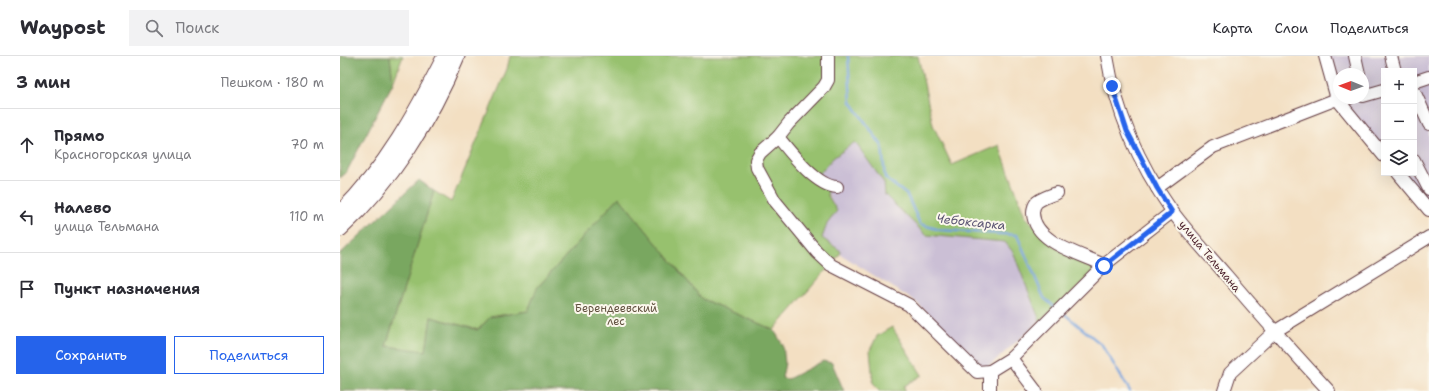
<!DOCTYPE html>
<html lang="ru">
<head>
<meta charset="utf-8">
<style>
	:root { --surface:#fff; --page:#f2f2f3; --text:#2b2b33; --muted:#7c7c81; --line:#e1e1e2; --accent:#2563eb }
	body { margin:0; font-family:"Shantell Sans",sans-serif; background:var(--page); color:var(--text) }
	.controls { position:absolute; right:12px; top:12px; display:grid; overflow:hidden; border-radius:0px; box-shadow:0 4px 16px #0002 }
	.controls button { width:36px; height:36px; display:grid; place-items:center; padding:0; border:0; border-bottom:1px solid var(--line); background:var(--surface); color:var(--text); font:20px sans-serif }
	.compass { position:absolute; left:993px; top:12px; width:36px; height:36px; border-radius:50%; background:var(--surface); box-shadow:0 4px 16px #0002; rotate:271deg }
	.stop { position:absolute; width:12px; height:12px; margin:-9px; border:3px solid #2563eb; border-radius:50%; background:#fff }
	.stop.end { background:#2563eb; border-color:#fff; box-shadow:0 1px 4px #0008 }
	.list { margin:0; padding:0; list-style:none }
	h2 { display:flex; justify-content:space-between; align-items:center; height:52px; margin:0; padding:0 16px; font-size:17px }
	h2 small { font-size:13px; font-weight:400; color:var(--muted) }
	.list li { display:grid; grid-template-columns:26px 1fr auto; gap:12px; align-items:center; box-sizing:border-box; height:72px; padding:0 16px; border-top:1px solid var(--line) }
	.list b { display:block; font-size:15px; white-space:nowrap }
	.list p { margin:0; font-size:13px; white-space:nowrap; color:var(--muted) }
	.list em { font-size:13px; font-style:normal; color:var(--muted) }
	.actions { display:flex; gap:8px; padding:12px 16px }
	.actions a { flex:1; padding:9px 0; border:1px solid var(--accent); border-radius:0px; text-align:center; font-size:14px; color:var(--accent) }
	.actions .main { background:var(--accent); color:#fff }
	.icon { flex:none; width:22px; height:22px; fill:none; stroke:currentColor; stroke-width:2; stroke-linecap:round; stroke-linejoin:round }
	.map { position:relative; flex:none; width:1089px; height:335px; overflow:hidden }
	header { display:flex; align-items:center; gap:24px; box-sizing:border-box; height:56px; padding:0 20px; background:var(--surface); border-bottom:1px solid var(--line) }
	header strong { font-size:19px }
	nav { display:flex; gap:22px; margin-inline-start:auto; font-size:14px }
	.search { width:280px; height:36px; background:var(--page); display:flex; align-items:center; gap:10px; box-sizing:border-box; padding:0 14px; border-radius:0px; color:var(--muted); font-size:15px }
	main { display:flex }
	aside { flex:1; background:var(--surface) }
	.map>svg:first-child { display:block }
	.industrial { fill:#cbbfd5; fill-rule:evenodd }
	.green { fill:#97c16e; stroke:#70704c }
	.forest { fill:#79a761; stroke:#626346 }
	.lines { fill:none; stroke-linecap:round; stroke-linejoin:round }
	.stream { stroke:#73a1dc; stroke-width:2.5 }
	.minor-casing { stroke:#633c42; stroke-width:14 }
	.major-casing { stroke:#633c42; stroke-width:17 }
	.minor { stroke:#fff; stroke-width:12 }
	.major { stroke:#fff; stroke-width:15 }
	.route { stroke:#2563eb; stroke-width:5 }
	.labels { text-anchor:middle; stroke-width:4; stroke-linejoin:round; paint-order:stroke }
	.street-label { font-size:11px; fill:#4a1f2b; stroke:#fbf7ec }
	.park-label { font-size:11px; fill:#61503f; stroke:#fbf7ec }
	.water-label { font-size:12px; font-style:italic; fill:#5a5372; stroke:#fbf7ec }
</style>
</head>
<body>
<header>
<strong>Waypost</strong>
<div class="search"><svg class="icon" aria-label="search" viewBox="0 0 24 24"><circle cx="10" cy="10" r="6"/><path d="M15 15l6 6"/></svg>Поиск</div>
<nav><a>Карта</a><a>Слои</a><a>Поделиться</a></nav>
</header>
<main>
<aside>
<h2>3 мин<small>Пешком · 180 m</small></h2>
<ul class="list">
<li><svg class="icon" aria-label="ahead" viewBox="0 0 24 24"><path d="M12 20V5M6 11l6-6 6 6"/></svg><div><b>Прямо</b><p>Красногорская улица</p></div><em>70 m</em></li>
<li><svg class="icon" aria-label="left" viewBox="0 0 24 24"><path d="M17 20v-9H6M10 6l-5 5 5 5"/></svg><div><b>Налево</b><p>улица Тельмана</p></div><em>110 m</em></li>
<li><svg class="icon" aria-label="arrive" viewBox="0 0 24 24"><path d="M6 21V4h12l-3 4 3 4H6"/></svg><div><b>Пункт назначения</b></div></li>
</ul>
<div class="actions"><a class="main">Сохранить</a><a>Поделиться</a></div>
</aside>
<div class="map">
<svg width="1089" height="335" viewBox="0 0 1089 335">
	<rect width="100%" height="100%" fill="#fbf7ec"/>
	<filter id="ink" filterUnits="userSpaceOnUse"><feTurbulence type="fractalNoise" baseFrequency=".025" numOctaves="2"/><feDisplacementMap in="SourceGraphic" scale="8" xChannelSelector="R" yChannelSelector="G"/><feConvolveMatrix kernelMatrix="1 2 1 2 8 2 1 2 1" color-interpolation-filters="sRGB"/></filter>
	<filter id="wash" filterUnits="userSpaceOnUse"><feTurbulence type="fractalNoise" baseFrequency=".012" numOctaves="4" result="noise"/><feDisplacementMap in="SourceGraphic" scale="16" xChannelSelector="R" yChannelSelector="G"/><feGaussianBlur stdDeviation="0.9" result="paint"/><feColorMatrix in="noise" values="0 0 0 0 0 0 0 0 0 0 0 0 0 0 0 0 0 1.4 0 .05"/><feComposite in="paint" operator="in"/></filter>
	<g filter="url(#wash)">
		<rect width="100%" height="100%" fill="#f3dfc2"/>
		<g class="industrial">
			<path d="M985,0H1089V154L1058,117H1074V15H1044V100L997,43ZM999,18H1023V42H999Z"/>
			<path d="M515,86L544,127L545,139L586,179L665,186L673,196L700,265L649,310H640L576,246L500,198L501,195L482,182L487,168L497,155L478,119L493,102Z"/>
		</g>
		<g class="green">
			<path d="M50,0H63L53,27Z"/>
			<path d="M170,0H578L593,69L612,109L659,89L685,160L715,191L764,209L700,265L673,196L665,186L586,179L545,139L544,127L515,86L493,102L478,119L490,131L487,138L497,155L487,168L482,182L501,195L500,198L434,274L362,243L279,141L197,232L188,255L150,261L138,274L91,261L86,296L46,290L94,135L111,146L167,13Z"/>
			<path d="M552,271L582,319L564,330L565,335H539L533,327L530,294L537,280Z"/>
		</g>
		<g class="forest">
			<path d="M0,0H50L53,27L6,117L0,122Z"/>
			<path d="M79,124L94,135L46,290L86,295L91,261L138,274L150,261L188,255L197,232L279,141L362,243L434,274L443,289L445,307L442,322L448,323L483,305L492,307L504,335H0V198Z"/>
		</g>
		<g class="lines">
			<g class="stream">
				<path d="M508,0L511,46L542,90L545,122L567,139L580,168L600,174L677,179L704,242L716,252"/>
				<path d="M722,256L762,289L790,335"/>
			</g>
		</g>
	</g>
	<g filter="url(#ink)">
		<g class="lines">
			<g class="minor-casing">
				<g id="minor">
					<path d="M488,0V24L484,31L449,67L438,81L420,97L416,104L417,112L435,145L477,196L491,209L569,249L637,316L650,315"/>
					<path d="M767,0C776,56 799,108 832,155C848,177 868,198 886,219C920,259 954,297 989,335"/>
					<path d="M985,0L997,43L1044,100"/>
					<path d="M1015,0L1019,18"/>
					<path d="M1051,0L1055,15"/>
					<path d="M1074,26L1089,21"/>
					<path d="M1074,35L1089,68"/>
					<path d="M1023,40L1044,34"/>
					<path d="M438,81C451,97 476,130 497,131"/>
					<path d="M1074,104L1089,133"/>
					<path d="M1058,117L1089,154"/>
					<path d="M817,132L873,91L997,43L1009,42"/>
					<path d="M717,137C711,139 702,142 697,146C694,149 693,154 693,157C694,187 742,198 764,209"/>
					<path d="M671,302L696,335"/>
					<path d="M650,335V315L671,302L764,209L832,156"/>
					<path d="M884,335L890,317L934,276L1089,181"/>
				</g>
			</g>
			<g class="major-casing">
				<g id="major">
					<path d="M0,157C46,112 76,57 105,0"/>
					<path d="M0,173C51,126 91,63 117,0"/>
				</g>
			</g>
			<use href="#minor" class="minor"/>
			<use href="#major" class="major"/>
		</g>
	</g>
	<g class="lines" filter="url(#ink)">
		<path class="route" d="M764,210L832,156L817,132L787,75L772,30"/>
	</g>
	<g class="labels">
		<g class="street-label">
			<text transform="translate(870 200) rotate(50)" y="4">улица Тельмана</text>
		</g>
		<g class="park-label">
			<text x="276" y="256">Берендеевский<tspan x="276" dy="13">лес</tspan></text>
		</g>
		<g class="water-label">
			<text transform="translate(631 166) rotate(6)" y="4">Чебоксарка</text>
		</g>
	</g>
</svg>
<div class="controls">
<button>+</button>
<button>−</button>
<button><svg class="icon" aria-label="layers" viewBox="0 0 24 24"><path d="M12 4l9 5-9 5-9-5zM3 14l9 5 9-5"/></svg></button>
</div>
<svg class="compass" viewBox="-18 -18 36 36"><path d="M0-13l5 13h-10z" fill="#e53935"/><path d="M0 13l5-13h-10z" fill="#7c7c81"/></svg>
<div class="stop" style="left:764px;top:210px"></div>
<div class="stop end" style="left:772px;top:30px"></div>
</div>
</main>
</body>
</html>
